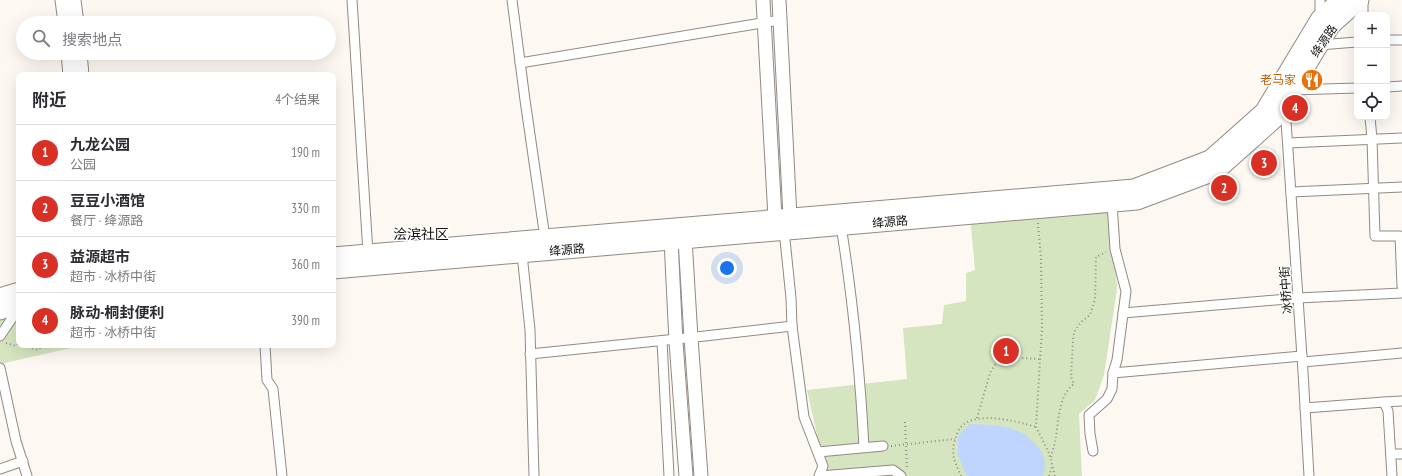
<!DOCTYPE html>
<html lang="zh">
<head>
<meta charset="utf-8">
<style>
	:root { --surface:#fff; --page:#f7f7f7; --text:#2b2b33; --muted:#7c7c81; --line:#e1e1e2; --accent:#d93025 }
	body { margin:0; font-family:"PT Sans Narrow","Noto Sans SC",sans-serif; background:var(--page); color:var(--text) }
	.controls { position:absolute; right:12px; top:12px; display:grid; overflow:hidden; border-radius:8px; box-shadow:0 4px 16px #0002 }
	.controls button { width:36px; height:36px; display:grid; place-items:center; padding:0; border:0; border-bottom:1px solid var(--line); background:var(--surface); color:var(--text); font:20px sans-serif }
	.you { position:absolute; left:727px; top:268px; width:14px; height:14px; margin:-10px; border:3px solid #fff; border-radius:50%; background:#1a73e8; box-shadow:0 0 0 6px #1a73e833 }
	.badge { display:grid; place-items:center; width:26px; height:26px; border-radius:50%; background:var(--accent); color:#fff; font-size:13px; font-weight:700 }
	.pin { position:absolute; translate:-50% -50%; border:2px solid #fff; box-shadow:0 1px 4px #0006 }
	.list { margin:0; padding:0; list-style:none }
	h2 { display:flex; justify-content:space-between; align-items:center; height:52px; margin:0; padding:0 16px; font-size:17px }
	h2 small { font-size:13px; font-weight:400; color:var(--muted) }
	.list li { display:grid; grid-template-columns:26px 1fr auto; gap:12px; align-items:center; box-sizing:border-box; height:56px; padding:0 16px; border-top:1px solid var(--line) }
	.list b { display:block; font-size:15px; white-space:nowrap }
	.list p { margin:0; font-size:13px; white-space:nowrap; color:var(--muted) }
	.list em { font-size:13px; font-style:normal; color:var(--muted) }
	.icon { flex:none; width:22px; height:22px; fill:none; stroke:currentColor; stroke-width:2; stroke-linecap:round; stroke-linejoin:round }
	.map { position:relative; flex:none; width:1402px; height:476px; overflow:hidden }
	.search { position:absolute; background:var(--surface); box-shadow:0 4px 16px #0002; left:16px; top:16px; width:320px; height:44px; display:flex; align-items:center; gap:10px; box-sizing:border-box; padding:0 14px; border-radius:22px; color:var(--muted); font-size:15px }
	.panel { position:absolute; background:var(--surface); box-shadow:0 4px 16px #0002; left:16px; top:72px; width:320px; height:276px; border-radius:8px }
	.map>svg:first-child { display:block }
	.green { fill:#d4e5bf }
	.water { fill:#c0d5fd }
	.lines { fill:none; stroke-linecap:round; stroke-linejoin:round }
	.street-casing { stroke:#918a84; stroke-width:11 }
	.secondary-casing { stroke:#918a84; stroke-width:15 }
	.highway-casing { stroke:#918a84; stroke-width:19 }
	.path { stroke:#918d89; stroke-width:2; stroke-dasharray:1 3; stroke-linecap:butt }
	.street { stroke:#fff; stroke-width:9 }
	.secondary { stroke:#fff; stroke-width:13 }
	.highway { stroke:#fff; stroke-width:17 }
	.labels { text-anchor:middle; stroke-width:3; stroke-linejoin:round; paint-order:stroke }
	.street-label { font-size:12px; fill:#161311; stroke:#fff }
	.food-label { font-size:12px; fill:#c56008; stroke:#fff; text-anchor:end }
	.quarter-label { font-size:14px; fill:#161311; stroke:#fff }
</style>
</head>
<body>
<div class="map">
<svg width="1402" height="476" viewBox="0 0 1402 476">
	<rect width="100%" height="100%" fill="#fef8f2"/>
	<g class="green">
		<path d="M1112,203L1117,289L1104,375L1095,400L1079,414L1082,476H826L807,390L907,379L903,328L942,324L944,305L966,301V273L975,270L970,215Z"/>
		<path d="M19,305V345H71V348L0,364V311Z"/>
	</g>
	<path class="water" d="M970,424C996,425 1021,425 1038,447C1046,457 1046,465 1043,476H967L958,455V436Z"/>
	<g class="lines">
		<g class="street-casing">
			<g id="street">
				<path d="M352,0L368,253"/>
				<path d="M512,0L525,100L545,238"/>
				<path d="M1320,0V18"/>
				<path d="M1363,15V0"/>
				<path d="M1387,40H1402"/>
				<path d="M1319,45L1357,42"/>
				<path d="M520,63L780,20"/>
				<path d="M1387,87L1402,86"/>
				<path d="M1292,90L1357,88"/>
				<path d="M1285,106L1303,372L1309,476"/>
				<path d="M1370,117L1372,139L1375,236H1400L1402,286"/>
				<path d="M1288,143L1402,138"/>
				<path d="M1291,192L1402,187"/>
				<path d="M841,226C853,300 860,373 864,447"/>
				<path d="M784,230L791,298L792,326L804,417L823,466L819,476"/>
				<path d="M522,254L530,330L534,476"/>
				<path d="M1123,313L1298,298L1402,293"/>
				<path d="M0,336L19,308"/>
				<path d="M662,341L669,476"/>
				<path d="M265,345L267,380L273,389L282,476"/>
				<path d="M530,354L696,337L792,326"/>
				<path d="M1303,362L1402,353"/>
				<path d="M0,368L16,441L27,476"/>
				<path d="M1113,373L1302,356"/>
				<path d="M1384,402L1402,401"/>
				<path d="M1305,408L1384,402L1388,411L1392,476"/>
				<path d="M1093,451L1090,434L1089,415L1107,399L1112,389L1113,373L1117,360L1126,291L1115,249L1112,203"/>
				<path d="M818,452L883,446"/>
				<path d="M1391,454H1402"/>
				<path d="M0,469L23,461"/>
				<path d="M820,476L893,470L901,476"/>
			</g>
		</g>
		<g class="secondary-casing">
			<g id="secondary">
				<path d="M62,0L65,23"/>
				<path d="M74,0L77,23"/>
				<path d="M763,0L775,218"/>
				<path d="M779,0L790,217"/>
				<path d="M68,53L70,75"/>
				<path d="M80,53L82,75"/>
				<path d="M685,239L691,338L701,476"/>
				<path d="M671,240L676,342L686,476"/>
			</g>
		</g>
		<g class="highway-casing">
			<g id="highway">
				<path d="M333,256L1134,188L1210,159L1264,111L1320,18L1340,0"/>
				<path d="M333,270L1137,201L1217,171L1274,120L1331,26L1360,0"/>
				<path d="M0,297L19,291"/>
				<path d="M0,311L19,305"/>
			</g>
		</g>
		<g class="path">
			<path d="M1038,223L1041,259L1042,328L1036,427L1049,453L1055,476"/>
			<path d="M6,343L16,346L19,343"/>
			<path d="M30,345L32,348L38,350L43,345"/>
			<path d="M977,418L990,373L1000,357L1040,359"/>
			<path d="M905,422L907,469"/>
			<path d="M891,446L955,439"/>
			<path d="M1051,457C1052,452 1054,447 1055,442C1059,423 1057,397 1074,384L1071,377L1073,340L1074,332L1081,322L1090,315L1095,299L1096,257L1106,252"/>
			<path d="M961,476C958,470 956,464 954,459C952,452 954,443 956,437C963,406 1015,421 1036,427"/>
			<path d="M1049,476L1052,467"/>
		</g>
		<use href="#street" class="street"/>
		<use href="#secondary" class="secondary"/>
		<use href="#highway" class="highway"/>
	</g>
	<defs>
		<g id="restaurant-disc" transform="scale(1.15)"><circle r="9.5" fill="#e8710a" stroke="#fff"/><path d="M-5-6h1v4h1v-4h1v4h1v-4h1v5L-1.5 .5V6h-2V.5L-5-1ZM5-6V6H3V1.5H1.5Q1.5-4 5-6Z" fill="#fff"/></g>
	</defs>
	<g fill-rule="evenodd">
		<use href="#restaurant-disc" x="1312" y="80"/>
	</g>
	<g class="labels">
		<g class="street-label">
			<text transform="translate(1324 41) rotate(-56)" y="4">绛源路</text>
			<text transform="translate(890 222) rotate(-5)" y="4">绛源路</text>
			<text transform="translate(567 250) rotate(-5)" y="4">绛源路</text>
			<text transform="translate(1286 290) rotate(-94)" y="4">冰桥中街</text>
		</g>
		<g class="food-label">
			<text x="1296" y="84">老马家</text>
		</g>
		<g class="quarter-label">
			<text x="421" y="239">浍滨社区</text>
		</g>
	</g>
</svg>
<div class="controls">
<button>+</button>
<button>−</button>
<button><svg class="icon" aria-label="locate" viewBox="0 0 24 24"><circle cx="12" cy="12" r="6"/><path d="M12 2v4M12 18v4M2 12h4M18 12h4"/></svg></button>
</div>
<div class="you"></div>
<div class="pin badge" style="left:1006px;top:351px">1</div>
<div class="pin badge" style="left:1224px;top:188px">2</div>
<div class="pin badge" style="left:1264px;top:163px">3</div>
<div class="pin badge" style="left:1295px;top:108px">4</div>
<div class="search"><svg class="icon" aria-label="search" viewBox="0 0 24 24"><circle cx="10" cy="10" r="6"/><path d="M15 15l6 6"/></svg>搜索地点</div>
<section class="panel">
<h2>附近<small>4个结果</small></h2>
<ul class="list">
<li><span class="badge">1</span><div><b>九龙公园</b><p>公园</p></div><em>190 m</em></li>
<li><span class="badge">2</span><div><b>豆豆小酒馆</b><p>餐厅 · 绛源路</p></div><em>330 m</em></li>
<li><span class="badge">3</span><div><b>益源超市</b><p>超市 · 冰桥中街</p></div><em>360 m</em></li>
<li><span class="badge">4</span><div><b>脉动-桐封便利</b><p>超市 · 冰桥中街</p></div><em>390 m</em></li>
</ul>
</section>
</div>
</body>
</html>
